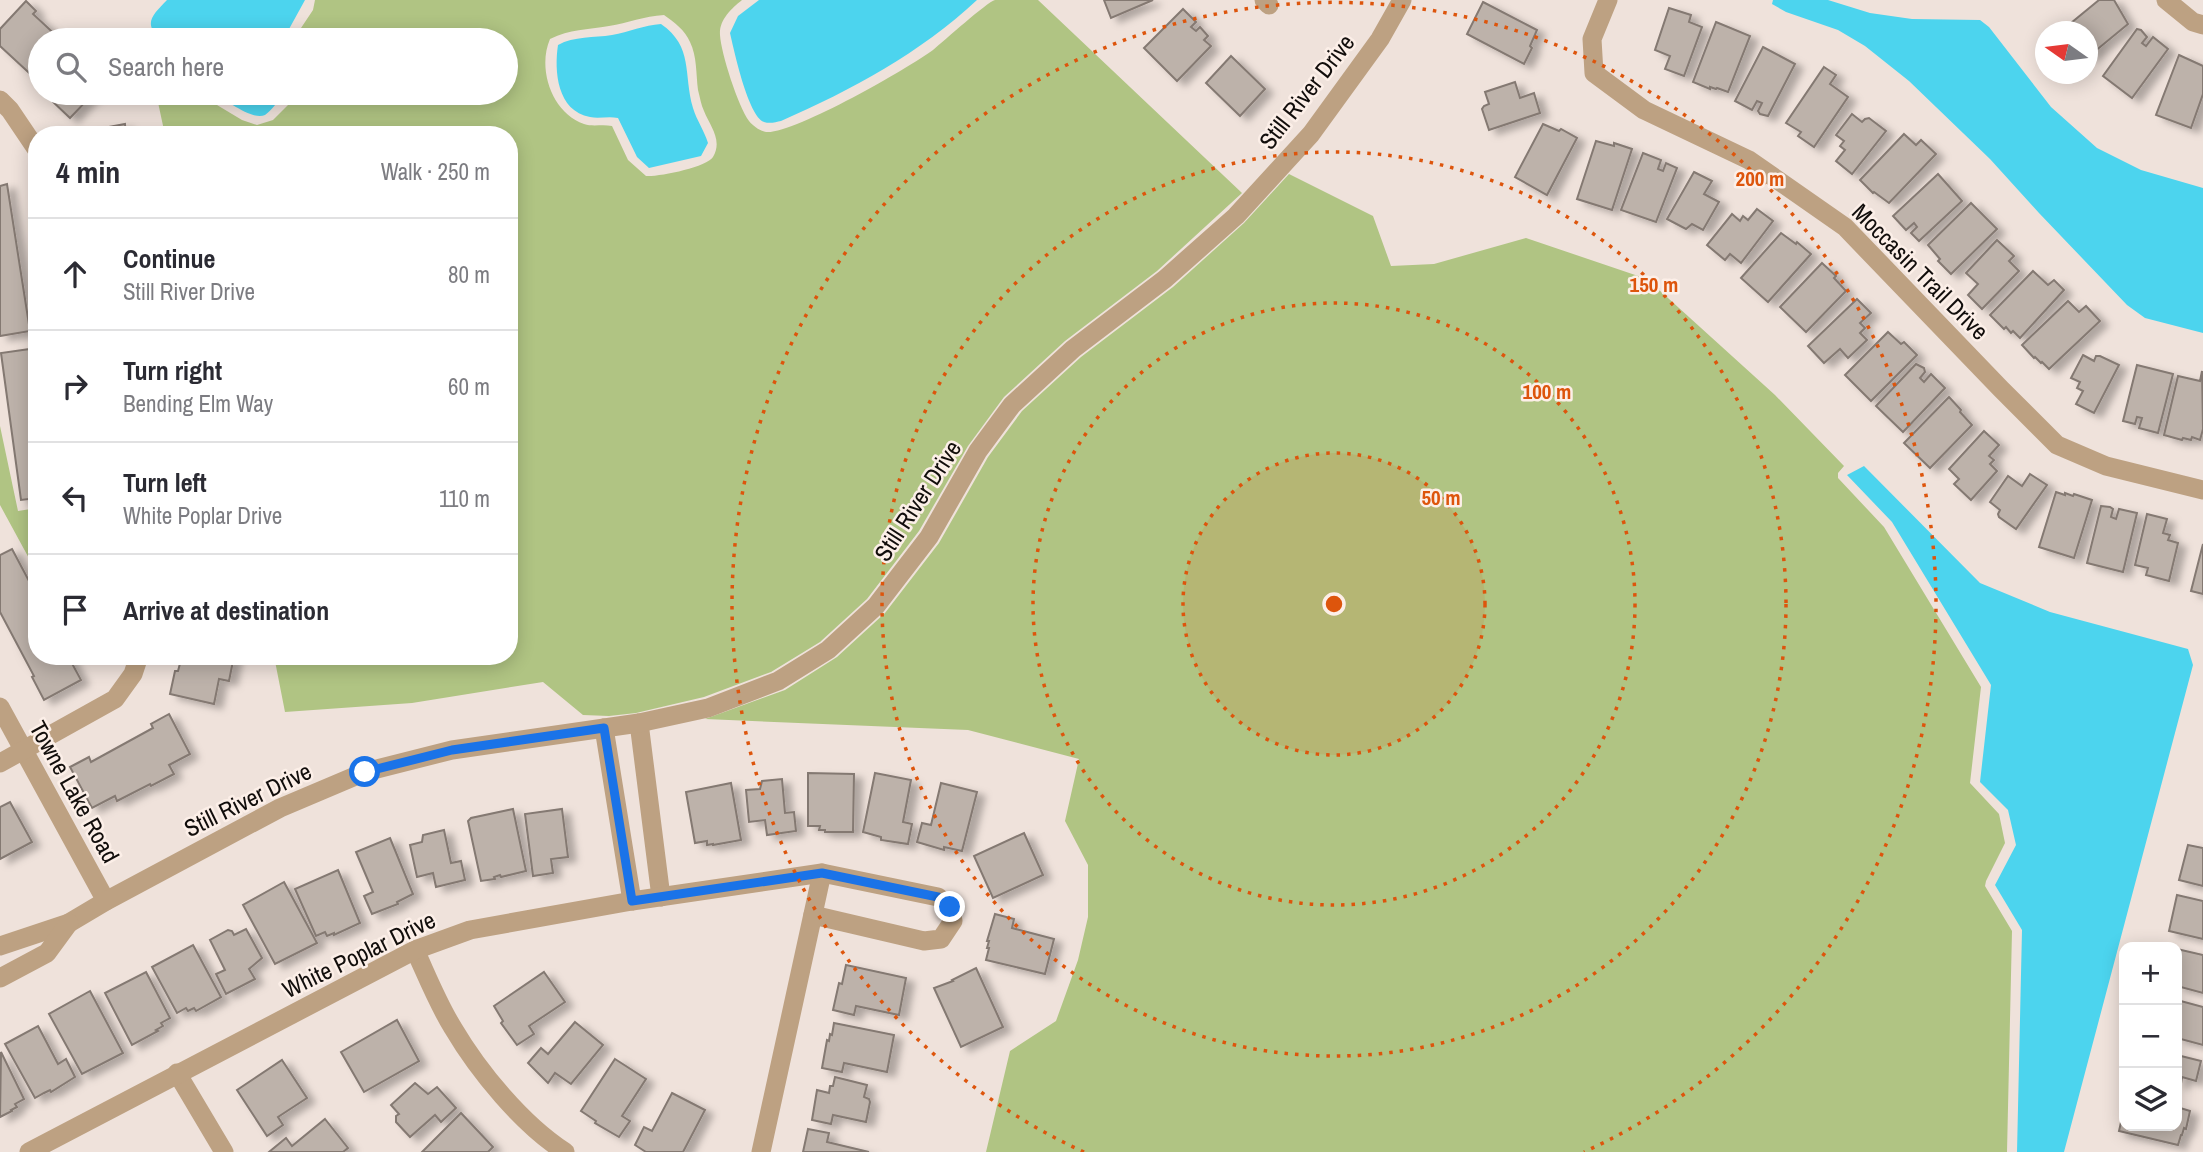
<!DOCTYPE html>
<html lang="en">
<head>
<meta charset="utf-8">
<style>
	:root { --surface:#fff; --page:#f7f7f7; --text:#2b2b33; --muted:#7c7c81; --line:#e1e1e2 }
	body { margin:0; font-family:"Archivo Narrow",sans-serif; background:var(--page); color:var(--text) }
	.controls { position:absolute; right:21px; bottom:21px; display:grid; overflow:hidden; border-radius:14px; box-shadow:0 4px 18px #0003 }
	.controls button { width:63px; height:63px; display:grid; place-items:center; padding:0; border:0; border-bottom:2px solid var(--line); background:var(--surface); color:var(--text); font:35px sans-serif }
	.compass { position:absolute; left:2035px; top:21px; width:63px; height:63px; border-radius:50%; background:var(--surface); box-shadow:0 4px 18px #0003; rotate:284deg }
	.stop { position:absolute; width:21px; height:21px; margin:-16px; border:5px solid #1a73e8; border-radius:50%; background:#fff }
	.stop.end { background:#1a73e8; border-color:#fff; box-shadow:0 2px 7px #0008 }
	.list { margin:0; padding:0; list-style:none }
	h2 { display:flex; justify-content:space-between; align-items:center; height:91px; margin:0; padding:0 28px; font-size:30px }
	h2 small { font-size:23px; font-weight:400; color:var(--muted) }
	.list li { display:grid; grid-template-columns:46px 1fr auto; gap:21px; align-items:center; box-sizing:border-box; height:112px; padding:0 28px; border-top:2px solid var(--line) }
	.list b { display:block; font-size:26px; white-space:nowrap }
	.list p { margin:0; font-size:23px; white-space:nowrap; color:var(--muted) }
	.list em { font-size:23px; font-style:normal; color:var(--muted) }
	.icon { flex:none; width:38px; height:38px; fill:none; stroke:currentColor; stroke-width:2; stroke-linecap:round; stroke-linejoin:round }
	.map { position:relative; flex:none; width:2203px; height:1152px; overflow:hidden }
	.search { position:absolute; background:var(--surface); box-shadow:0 4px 18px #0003; left:28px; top:28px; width:490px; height:77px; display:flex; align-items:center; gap:18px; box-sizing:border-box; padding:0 24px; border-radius:38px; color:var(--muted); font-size:26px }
	.panel { position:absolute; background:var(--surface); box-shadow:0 4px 18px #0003; left:28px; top:126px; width:490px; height:539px; border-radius:28px }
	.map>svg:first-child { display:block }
	.green { fill:#b0c483; fill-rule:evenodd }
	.water { fill:#4cd4ee }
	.building { fill:#bdb2aa; stroke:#847972; stroke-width:2; filter:url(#shadow) }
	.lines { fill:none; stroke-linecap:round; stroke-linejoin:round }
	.minor { stroke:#bda182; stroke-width:19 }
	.route { stroke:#1a73e8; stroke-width:9 }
	.ring { fill:none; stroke:#dd550c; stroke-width:3.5; stroke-dasharray:3.5 7 }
	.labels { text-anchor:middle; stroke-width:5; stroke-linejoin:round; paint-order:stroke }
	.street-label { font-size:24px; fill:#110d0b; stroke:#fcefe8 }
	.centre { fill:#dd550c; stroke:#fcefe8; stroke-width:3.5 }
	.ring-label { font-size:21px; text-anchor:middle; font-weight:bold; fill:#dd550c; stroke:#fcefe8; stroke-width:5; stroke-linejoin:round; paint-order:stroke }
</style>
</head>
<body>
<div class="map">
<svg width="2203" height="1152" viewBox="0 0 2203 1152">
	<defs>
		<filter id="shadow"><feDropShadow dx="8" dy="4.5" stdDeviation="3.5" flood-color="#0004"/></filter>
	</defs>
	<rect width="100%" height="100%" fill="#efe2db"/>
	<g class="green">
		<path d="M315,0H742C731,9 719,20 720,35C721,53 738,106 749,121C753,126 760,131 766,132C792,135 909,68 933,50C944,41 987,2 995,0C1008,0 1025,0 1038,0L1242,193L1157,271L1065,341L1004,397L968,446L919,531L867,599L820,642L771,672L704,697L636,713L609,716L583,715L543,682L412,703L285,712L274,656H509V135H165L156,93H197L242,120L257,125L273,120L290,103L289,93H506V40H293L313,10ZM664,15C674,22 685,30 690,42C697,56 696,74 698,90C700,97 701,105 704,111C710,126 723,140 713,157C707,167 659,177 646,176L628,160L612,126C602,124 593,127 584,124C552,113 537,69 550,39C570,29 587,30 609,26C628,23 644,16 664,15Z"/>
		<path d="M1289,174L1373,216L1391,266L1434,264L1526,238L1647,279L1775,395L1844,466L1838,473V478L1884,527L1981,687L1970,783L1999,814L2005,843L1986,881L1985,886L2012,931L2007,1152H986L1010,1051L1056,1021L1078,960L1088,917V865L1065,821L1079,759L968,730L705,719L785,690L837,657L885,613L939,543L988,457L1022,411L1081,357L1173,287L1244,223Z"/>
		<path d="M0,426L18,511L37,508V573L0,505Z"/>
	</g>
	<g class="water">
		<path d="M167,0H305L283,40H161C142,23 153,15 167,0Z"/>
		<path d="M759,0H977C920,53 852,90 781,121C776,122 770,124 764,122C748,116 734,50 730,33L738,16Z"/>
		<path d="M1773,0H1828L1870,13L1912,19L1980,20L1989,27L2051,107L2097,148L2141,170L2203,188V333L2145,318L2127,305L2039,213L1990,159L1909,81L1865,46L1838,30L1786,12L1772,4Z"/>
		<path d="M661,24C694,47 683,74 693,108C697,121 704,130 708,143L701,156L649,168L637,157L618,118C608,116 599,119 590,117C557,111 554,71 558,45C574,36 594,38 612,35C629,32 644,25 661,24Z"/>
		<path d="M214,93H280L281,99C276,103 270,112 265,115C252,121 225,99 214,93Z"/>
		<path d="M1864,466L1980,583L2050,612L2188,649L2193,665L2064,1152H2017L2022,930L1995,885L2016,845L2008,810L1980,782L1991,685L1892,522L1847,475Z"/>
	</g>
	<g class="building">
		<path d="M1104,0H1153L1111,18Z"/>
		<path d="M2099,0H2114L2128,24L2088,57V32H2060Z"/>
		<path d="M26,1L36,11L33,14L61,40H40V83L0,46V29Z"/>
		<path d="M1483,2L1537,30L1530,46L1532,48L1524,64L1467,34Z"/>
		<path d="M1669,8L1691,15L1689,22L1702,27L1684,76L1665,69L1670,56L1655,50Z"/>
		<path d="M1183,9L1196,22L1191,27L1196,31L1200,27L1208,36L1204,40L1211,46L1177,81L1144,48Z"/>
		<path d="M1716,22L1750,36L1728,92L1717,88L1716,89L1710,87V89L1693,82Z"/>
		<path d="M2137,29L2141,30L2147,37L2142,43L2146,46L2153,37L2168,49L2132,98L2103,76Z"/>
		<path d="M1763,47L1795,64L1768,116L1760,114L1758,111L1762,103L1757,101L1752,110L1735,101Z"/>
		<path d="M2179,55L2203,66V94L2191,128L2156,115Z"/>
		<path d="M1231,56L1265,89L1240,116L1206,83Z"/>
		<path d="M1824,67L1836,75L1830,84L1848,97L1814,147L1798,136L1801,132L1786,123Z"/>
		<path d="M1515,82L1520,98L1534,93L1540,113L1489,130L1482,109L1484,106L1489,104L1485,92Z"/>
		<path d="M50,93H94L70,118L52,101L55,97Z"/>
		<path d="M1852,114L1862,122L1865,119L1869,118L1886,131L1852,174L1836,161L1845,150L1840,146L1844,141L1836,135Z"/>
		<path d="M125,124L126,135H76V133Z"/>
		<path d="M1543,124L1559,131L1561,129L1577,138L1547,195L1515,177Z"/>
		<path d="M1904,134L1916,145L1921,140L1936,154L1889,203L1874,192L1873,193L1860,180Z"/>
		<path d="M1596,141L1614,146V143L1632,149L1612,210L1577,199Z"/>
		<path d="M1643,153L1661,160L1658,169L1663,171L1666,163L1677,168L1656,222L1621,210Z"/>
		<path d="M1694,172L1712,181L1704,194L1719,202L1703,230L1692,224L1686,229L1667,219Z"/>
		<path d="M1938,174L1962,201L1919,241L1911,233L1917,227L1914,223L1906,230L1893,216Z"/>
		<path d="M7,184L30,331L0,336V186Z"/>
		<path d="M1971,203L1997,229L1951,274L1938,261L1940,259L1928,245Z"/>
		<path d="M1757,209L1773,221L1741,263L1730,254L1725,260L1707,245L1732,214L1740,221L1743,216L1748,220Z"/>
		<path d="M1781,233L1796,244L1797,242L1811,254L1768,302L1741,278Z"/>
		<path d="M1997,240L2014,256L2009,261L2019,271L1982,309L1968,295L1978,284L1966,273Z"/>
		<path d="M1822,263L1836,276L1834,278L1846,291L1806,332L1780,307Z"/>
		<path d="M2033,271L2048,285L2054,280L2064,290L2020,338L2013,331L2011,333L2006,327L2004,329L1990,315Z"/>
		<path d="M1857,299L1871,313L1860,323L1865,328L1860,333L1867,340L1848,358L1840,349L1824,363L1808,346Z"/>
		<path d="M2068,301L2079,312L2086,306L2100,321L2049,369L2042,362L2041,363L2035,357L2034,358L2022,345Z"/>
		<path d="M1888,332L1901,344L1904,342L1917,355L1871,401L1845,375Z"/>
		<path d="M37,348V498L21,500L1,353Z"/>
		<path d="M2083,355L2094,361L2096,356H2100L2119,365L2094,413L2076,404L2083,391L2077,388L2080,382L2071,378Z"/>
		<path d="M1916,364L1924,368L1925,372L1920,378L1924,382L1931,374L1945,388L1903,432L1876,406Z"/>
		<path d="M2137,365L2173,374L2158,433L2139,428L2142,418L2137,417L2135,424L2123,421Z"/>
		<path d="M2202,371L2203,429L2200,440L2192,437L2191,440L2183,438L2182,440L2164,435L2178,376L2200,381Z"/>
		<path d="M1949,397L1961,410L1960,412L1972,425L1930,468L1904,443Z"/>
		<path d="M1984,431L1999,445L1989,456L1994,460L1990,464L1997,471L1971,500L1954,484L1959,479L1949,469Z"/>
		<path d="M2030,474L2047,485L2016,529L1999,517L1998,514L2000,510L1990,502L2008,476L2022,486Z"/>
		<path d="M2056,492L2065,495V493L2073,496L2074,494L2092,500L2074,558L2039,547Z"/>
		<path d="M2101,506L2110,507L2113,509L2111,517L2116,519L2119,509L2137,513L2123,572L2087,563Z"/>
		<path d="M2147,514L2167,519L2163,533L2170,535L2168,540L2178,543L2169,581L2146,575L2148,568L2135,565Z"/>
		<path d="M2203,544V594L2191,591Z"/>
		<path d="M12,549L37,596V656H68L81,680L44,700L32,677L34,676L0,612V555Z"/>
		<path d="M182,656H234L229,681L219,679L214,704L170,694L175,671H178Z"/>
		<path d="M169,714L190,754L169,765L174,774L151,786L150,784L117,801L115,796L92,808L70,767L89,757L91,762L153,728L151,724Z"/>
		<path d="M808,773L854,774L853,832H825V830H819L820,826H808Z"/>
		<path d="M875,773L911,780L903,822L912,824L908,844L881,840V837L863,832Z"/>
		<path d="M782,779L785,813L794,812L796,831L767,835L765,820L749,822L746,790L760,789L762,781Z"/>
		<path d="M731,783L741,840L713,845V844L707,845V841L695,843L686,792Z"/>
		<path d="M941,783L977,792L962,851L944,847V850L917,842L922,823L931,825Z"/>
		<path d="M10,802L32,842L0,859V807Z"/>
		<path d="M513,809L526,871L501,877L500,875L494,877L495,879L481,881L468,821L471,818Z"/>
		<path d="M562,809L568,857L551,859L553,873L533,876L525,814Z"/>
		<path d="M444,830L451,863L461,861L465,880L436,887L433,873L417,877L410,845L422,842L423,835Z"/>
		<path d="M1024,833L1043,875L993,898L974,856Z"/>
		<path d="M390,838L413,894L397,902L398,904L372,914L364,896L373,892L356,852Z"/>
		<path d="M2188,845L2203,848V886L2179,880Z"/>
		<path d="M338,870L360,923L334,935V933L327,936L325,932L316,936L295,889Z"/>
		<path d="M284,882L317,943L275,964L243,905Z"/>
		<path d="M2177,895L2203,901V939L2169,931Z"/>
		<path d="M995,914L1014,919L1012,928L1054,939L1045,974L986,960L989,948H987L989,941H987Z"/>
		<path d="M246,929L262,958L249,969L255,979L226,994L216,974L225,970L210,940L228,930L232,931L234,935Z"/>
		<path d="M193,945L221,997L196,1011L194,1008L188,1011L186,1008L177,1013L152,967Z"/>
		<path d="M2177,949L2203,955V993L2177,986Z"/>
		<path d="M846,965L906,978L899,1015L856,1006L854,1015L833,1010L839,983L842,984Z"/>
		<path d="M976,968L1003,1027L961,1047L934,988L953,981L952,980Z"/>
		<path d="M146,972L170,1018L161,1023L163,1026L156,1030L158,1031L132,1045L105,993Z"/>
		<path d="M544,972L565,1002L529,1026L534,1034L517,1045L501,1023L503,1021L494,1006Z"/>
		<path d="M90,991L123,1053L82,1074L49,1014Z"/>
		<path d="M2177,1000L2203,1007V1045L2177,1038Z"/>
		<path d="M397,1020L419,1061L364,1092L341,1052Z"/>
		<path d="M575,1022L603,1045L571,1084L555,1073L548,1083L528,1063L541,1048L548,1054Z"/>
		<path d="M834,1023L894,1035L887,1072L844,1063L842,1072L822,1068L827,1040L829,1041L830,1034L832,1035Z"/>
		<path d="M38,1026L58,1064L66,1059L75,1077L51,1092L50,1090L44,1093L35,1098L5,1044Z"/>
		<path d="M1,1052L24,1099L15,1104L17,1107L11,1110L12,1111L0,1117Z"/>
		<path d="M2177,1055L2201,1061L2196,1081L2182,1077L2181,1084L2177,1083Z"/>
		<path d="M615,1059L646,1079L622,1116L630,1121L619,1137L595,1123L596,1121L581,1111Z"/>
		<path d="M282,1060L307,1098L278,1117L283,1125L267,1136L237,1090Z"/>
		<path d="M835,1077L867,1085L864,1097L869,1099L870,1102L866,1122L833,1115L831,1124L812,1120L817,1090L829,1093L830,1086H833Z"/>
		<path d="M415,1083L428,1094L437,1087L456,1108L441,1122L435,1115L410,1137L396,1122V1116L399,1114L391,1105Z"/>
		<path d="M672,1093L705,1110L683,1152H646L635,1145L644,1127L652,1131Z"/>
		<path d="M2177,1107L2190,1111L2186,1129L2184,1128L2182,1135H2181L2178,1145L2119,1131L2124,1109V1126H2177Z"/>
		<path d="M461,1113L493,1147L488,1152H422Z"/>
		<path d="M325,1119L348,1148L343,1152H269L286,1138L292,1146Z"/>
		<path d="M808,1129L829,1133L827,1142L869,1152H803Z"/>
	</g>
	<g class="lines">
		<g class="minor">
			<path d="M1264,0L1269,5"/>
			<path d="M1608,0L1592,39L1594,73L1644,110L1749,160L1845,227L2001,389L2057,445L2106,466L2203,490"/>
			<path d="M2166,0L2193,22L2203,25"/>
			<path d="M0,100L10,110L37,150"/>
			<path d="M0,707L106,901"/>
			<path d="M639,723L661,897"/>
			<path d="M604,728L632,901"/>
			<path d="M0,763L115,699L133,674L139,656"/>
			<path d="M0,946L69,923L106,901L280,808L365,772L452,750L639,723L708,708L778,681L828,650L876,606L929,537L978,451L1012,405L1073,349L1165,279L1236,216L1311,134L1380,39L1402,0"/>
			<path d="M415,950C427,976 438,1004 453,1028C479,1072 522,1124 565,1152"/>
			<path d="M0,978L47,953L69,923"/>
			<path d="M177,1073L224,1152"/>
			<path d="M29,1152L415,950L470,930L632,901L822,873L938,897L950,907L953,921L941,939L924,941L813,915"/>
			<path d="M761,1152L822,873"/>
		</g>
	</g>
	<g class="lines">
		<path class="route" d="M365,772L452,750L604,728L632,901L822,873L938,897L950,907"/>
	</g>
	<circle cx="1334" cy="604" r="151" fill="#dd550c" fill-opacity=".12"/>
	<g class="ring">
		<circle cx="1334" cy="604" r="151"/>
		<circle cx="1334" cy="604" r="301"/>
		<circle cx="1334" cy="604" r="452"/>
		<path d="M1084 1152A602 602 0 1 1 1584 1152"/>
	</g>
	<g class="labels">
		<g class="street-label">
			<text transform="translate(1307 92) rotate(-52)" y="8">Still River Drive</text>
			<text transform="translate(1920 272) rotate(45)" y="8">Moccasin Trail Drive</text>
			<text transform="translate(918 501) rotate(-57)" y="8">Still River Drive</text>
			<text transform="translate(74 792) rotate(61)" y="8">Towne Lake Road</text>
			<text transform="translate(248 800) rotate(-26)" y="8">Still River Drive</text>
			<text transform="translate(359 955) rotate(-26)" y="8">White Poplar Drive</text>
		</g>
	</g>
	<circle cx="1334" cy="604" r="10" class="centre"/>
	<g class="ring-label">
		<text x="1760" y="186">200 m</text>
		<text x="1654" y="292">150 m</text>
		<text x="1547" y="399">100 m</text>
		<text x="1441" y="505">50 m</text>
	</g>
</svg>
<div class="controls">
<button>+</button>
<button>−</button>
<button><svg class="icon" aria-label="layers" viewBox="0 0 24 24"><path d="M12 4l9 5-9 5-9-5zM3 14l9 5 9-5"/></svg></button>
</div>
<svg class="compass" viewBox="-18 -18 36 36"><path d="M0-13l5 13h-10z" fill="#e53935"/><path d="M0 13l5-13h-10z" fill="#7c7c81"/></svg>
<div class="stop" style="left:365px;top:772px"></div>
<div class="stop end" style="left:950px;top:907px"></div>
<div class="search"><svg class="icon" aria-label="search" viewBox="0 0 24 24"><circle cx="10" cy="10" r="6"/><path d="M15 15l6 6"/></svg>Search here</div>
<section class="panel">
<h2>4 min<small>Walk · 250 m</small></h2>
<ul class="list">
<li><svg class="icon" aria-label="ahead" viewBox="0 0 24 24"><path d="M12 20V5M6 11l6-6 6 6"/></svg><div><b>Continue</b><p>Still River Drive</p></div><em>80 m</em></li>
<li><svg class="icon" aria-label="right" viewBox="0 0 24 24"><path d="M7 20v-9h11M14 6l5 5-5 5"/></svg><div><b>Turn right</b><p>Bending Elm Way</p></div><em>60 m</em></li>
<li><svg class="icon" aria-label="left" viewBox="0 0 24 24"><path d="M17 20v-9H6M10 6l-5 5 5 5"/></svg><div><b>Turn left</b><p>White Poplar Drive</p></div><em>110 m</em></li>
<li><svg class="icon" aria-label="arrive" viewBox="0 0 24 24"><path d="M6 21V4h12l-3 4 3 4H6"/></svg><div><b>Arrive at destination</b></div></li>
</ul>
</section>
</div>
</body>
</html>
